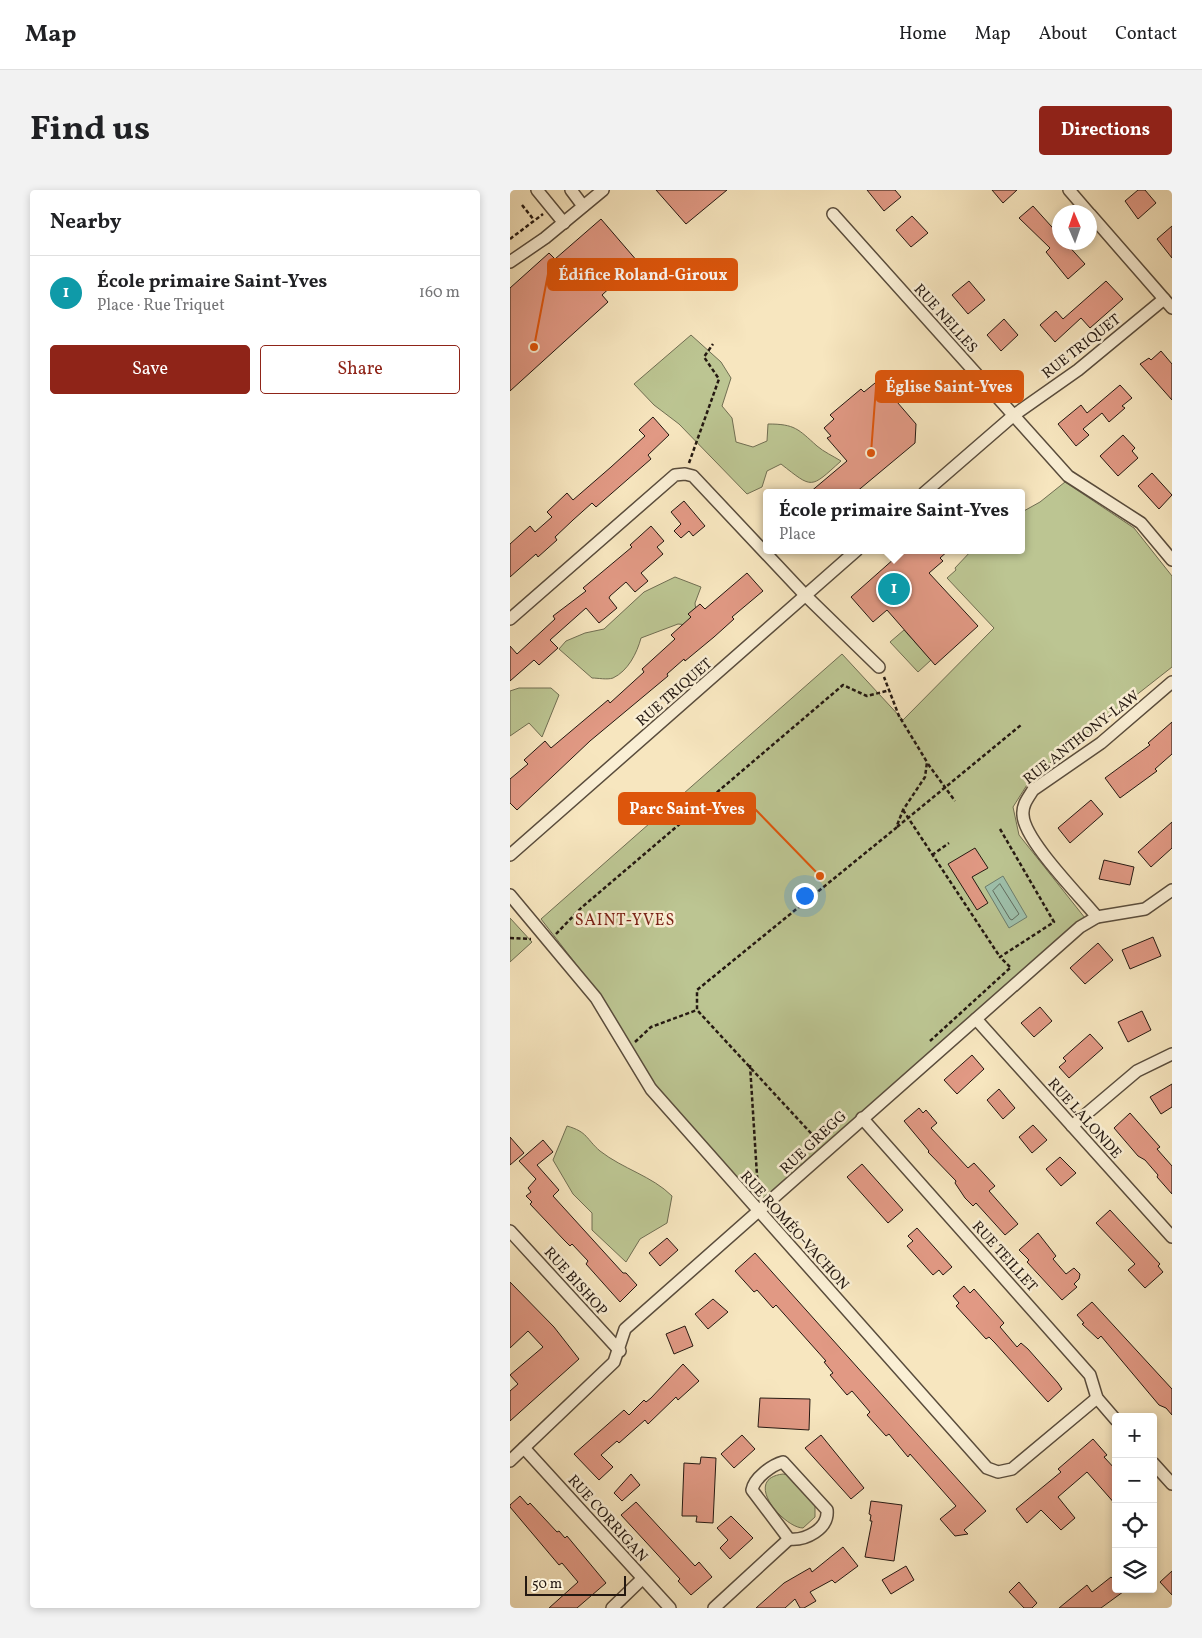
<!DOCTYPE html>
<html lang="en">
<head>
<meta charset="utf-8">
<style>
	:root { --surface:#fff; --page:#f2f2f2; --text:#202124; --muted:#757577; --line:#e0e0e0; --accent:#8f2418 }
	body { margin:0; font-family:Vollkorn,serif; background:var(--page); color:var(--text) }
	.controls { position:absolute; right:15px; bottom:15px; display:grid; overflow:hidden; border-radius:5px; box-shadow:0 2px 8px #0003 }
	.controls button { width:45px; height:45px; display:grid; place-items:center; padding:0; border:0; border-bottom:1px solid var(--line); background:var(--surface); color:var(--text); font:25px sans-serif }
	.compass { position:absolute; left:542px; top:15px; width:45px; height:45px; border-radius:50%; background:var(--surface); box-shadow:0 2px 8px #0003; rotate:358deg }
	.scale { position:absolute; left:15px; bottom:12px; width:101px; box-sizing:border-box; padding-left:5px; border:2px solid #241811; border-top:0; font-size:14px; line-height:18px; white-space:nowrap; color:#241811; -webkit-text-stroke:4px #faefd5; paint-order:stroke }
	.you { position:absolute; left:294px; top:705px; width:18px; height:18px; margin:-12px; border:4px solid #fff; border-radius:50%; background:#1a73e8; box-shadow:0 0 0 8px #1a73e833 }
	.badge { display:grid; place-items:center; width:32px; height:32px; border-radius:50%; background:var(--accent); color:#fff; font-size:16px; font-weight:700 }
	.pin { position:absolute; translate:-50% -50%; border:2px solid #fff; box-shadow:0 1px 5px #0006 }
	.popup { position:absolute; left:253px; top:299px; width:262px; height:65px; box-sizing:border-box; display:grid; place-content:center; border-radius:5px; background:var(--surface); filter:drop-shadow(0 1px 4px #0005); font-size:16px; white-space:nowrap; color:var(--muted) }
	.popup b { font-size:19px; color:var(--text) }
	.popup::after { content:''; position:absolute; left:50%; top:100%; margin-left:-10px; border:10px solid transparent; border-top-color:var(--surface) }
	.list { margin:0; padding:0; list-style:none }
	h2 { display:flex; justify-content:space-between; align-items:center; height:65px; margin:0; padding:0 20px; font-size:21px }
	h2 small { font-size:16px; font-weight:400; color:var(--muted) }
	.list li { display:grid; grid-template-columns:32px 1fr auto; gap:15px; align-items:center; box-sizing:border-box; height:75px; padding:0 20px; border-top:1px solid var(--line) }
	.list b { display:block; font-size:19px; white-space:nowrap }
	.list p { margin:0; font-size:16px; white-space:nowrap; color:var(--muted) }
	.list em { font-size:16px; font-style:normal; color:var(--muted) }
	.actions { display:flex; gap:10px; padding:15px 20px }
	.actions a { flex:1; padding:11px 0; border:1px solid var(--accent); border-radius:5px; text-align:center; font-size:18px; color:var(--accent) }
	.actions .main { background:var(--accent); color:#fff }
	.icon { flex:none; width:28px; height:28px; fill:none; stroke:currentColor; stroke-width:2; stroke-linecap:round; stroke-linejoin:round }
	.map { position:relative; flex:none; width:662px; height:1418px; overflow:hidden; border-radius:5px }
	header { display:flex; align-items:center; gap:30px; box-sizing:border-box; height:70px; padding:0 25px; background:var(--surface); border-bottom:1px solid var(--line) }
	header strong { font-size:24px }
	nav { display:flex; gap:28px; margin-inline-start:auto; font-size:18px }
	.intro { display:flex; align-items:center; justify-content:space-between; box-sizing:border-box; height:120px; padding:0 30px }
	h1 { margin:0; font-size:35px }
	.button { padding:12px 22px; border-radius:5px; background:var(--accent); color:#fff; font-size:18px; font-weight:700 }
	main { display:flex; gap:30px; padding:0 30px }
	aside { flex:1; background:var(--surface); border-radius:5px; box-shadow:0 2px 8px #0003 }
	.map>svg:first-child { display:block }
	.green { fill:#bcc592; stroke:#706e52 }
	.water { fill:#9ec0ab; stroke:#6d7d6d }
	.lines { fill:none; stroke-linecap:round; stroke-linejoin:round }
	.shore { stroke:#616c5e; stroke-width:1 }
	.building { fill:#e19984; stroke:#241811 }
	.street-casing { stroke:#594c3c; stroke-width:14 }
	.path { stroke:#241811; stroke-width:2.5; stroke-dasharray:4 2.5; stroke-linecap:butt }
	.street { stroke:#faefd5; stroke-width:11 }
	.labels { text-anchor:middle; stroke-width:5; stroke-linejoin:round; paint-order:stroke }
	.street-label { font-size:15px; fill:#241811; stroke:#faefd5 }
	.neighbourhood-label { font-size:16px; letter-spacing:1px; fill:#7a1f14; stroke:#faefd5 }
	.leader { fill:none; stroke:#de560c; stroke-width:2 }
	.callout-dot { fill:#de560c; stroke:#faefd5; stroke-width:2 }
	.callout { fill:#de560c; stroke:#de560c; stroke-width:2 }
	.callout-label { font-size:16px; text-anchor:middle; font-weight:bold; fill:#fff }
</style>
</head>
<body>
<header>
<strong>Map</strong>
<nav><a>Home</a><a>Map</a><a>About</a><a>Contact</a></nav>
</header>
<div class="intro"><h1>Find us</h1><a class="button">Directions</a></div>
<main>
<aside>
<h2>Nearby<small></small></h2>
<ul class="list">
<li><span class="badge" style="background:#0f9aa8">1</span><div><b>École primaire Saint-Yves</b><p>Place · Rue Triquet</p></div><em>160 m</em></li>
</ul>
<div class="actions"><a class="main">Save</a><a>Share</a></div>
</aside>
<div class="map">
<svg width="662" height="1418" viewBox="0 0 662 1418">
	<rect width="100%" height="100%" fill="#f7e6bf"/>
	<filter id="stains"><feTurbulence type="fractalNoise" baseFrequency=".004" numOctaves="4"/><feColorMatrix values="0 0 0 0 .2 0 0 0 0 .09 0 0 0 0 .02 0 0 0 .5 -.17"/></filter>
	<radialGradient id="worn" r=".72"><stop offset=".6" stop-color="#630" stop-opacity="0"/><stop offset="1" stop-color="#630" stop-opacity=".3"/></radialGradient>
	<g class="green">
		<path d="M181,145L211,172L221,188L212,216L222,228L226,252L243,257L257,251L258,234C285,234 288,239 307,256C314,262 323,266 331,271C300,299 303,299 271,274L257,281L252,297L237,304L169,234L144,215L124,194Z"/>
		<path d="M555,292L624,338L662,386V477L522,587L503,617L509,645L575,728L248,1017L153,910L90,805L31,729L332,464L393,530L484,438L437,388L446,380L445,378L462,360H512V322L530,312Z"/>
		<path d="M165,387L191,397L185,413L187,431L178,435L168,434L131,448C127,463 118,481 103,488C97,490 88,488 82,488L49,459L56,451L75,443L94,439L134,402Z"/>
		<path d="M394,440L421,470L408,482L380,452Z"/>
		<path d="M9,498H41L49,505L32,547L19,533L0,546V501Z"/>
		<path d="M0,728L22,752L0,772Z"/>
		<path d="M57,936C78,942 76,949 90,961C113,979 142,986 162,1006L157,1033L130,1049L116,1072L82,1040V1023L63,1004L43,970Z"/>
		<path d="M273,1284L278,1285L305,1316V1327L293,1338C274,1338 231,1289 273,1284Z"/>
	</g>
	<path class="water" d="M493,686L517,727L499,738L475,697Z"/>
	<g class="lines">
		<path class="shore" d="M490,694L509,724L502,730L500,729L483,701Z"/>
	</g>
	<g class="building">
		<path d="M146,0H217L176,34Z"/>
		<path d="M357,0H385L391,7L374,21Z"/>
		<path d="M482,0H507L493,13Z"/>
		<path d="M628,0H635L646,13L628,29L615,11Z"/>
		<path d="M523,16L550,46V52H555L575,74L558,89L536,62L540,58L509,28Z"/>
		<path d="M402,26L418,43L401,57L386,40Z"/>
		<path d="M91,29L128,72L92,105L98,112L0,201V98L39,63L45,69Z"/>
		<path d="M662,36V68L647,49Z"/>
		<path d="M459,91L475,110L458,124L442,105Z"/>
		<path d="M596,91L613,109L580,138L571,128L545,152L530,135L546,121L553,129Z"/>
		<path d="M494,129L508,145L491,161L477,145Z"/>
		<path d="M651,161L662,174V210L630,174L639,168L641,170Z"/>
		<path d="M365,193L372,201L375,198L406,234L405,253L345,303H299L337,271L317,248L321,246L314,238L324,229L320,225L351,199L354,202Z"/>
		<path d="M610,195L622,208L612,216L615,218L599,232L592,223L573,239L579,245L566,256L548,234L571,215L577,223Z"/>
		<path d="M143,227L159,245L138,265L141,269L86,317L82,313L63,330L45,347L47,350L28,367L26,364L0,387V354L20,336L25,342L42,327L37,322L57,303L63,310L101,277L135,246L129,240Z"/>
		<path d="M613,245L625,258L622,261L628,268L608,286L590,266Z"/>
		<path d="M642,283L662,305L649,319L628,296Z"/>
		<path d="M174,311L195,336L183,346L179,341L171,348L164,341L171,334L161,322Z"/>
		<path d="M141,336L154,351L147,357L153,364L131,383L138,391L125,402L116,392L100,406L99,408L107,418L89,433L76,418L40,450L48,458L29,475L24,470L0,491V456L7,464L45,429L43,426L76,401L73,398L122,357L120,355Z"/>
		<path d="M394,360H439L430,368L433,371L419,383L468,436L425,475L377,420L363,432L341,407Z"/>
		<path d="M237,383L253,401L222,427L224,429L204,447L175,471L174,469L157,484L158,486L80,551L7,620L0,613V589L18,574L14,570L35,551L41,558L98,510L100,513L134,482L132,479L165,449L161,445L181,427L178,424L190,414L195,419Z"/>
		<path d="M662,532V564L645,579L647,581L610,608L595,588L640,555L638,553Z"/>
		<path d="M581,610L593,624L560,653L548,638Z"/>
		<path d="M662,632V658L641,677L628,662Z"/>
		<path d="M465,658L478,678L462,687L478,713L467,720L438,674Z"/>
		<path d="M594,670L624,677L620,695L589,689Z"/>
		<path d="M643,747L651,766L620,779L612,760Z"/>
		<path d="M588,753L603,770L575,794L560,778Z"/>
		<path d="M530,817L542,831L524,847L511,833Z"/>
		<path d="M632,821L641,840L618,852L608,832Z"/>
		<path d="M580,844L593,858L559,888L549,877L556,871L553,868Z"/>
		<path d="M462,865L474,879L447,904L434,890Z"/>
		<path d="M662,894V917L651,924L640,907Z"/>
		<path d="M489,899L505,918L493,929L477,910Z"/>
		<path d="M409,918L413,923L416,920L427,933L421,938L458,978L464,973L485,996L479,1001L508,1034L495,1045L466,1013L463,1016L455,1008L445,993L446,991L418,962L419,961L394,931Z"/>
		<path d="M620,923L650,957L647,959L662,976V1004L647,987L648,985L635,970L628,966L604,938Z"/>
		<path d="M523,935L537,950L522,963L509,947Z"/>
		<path d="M0,947L14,963L0,975Z"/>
		<path d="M33,950L43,962L27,975L49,1000L43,1006L113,1083H116L127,1095L110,1112L76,1074L78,1071L62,1054L60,1056L54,1050L20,1014L22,1012L16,1006L21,1002L18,998L26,989L9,971Z"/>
		<path d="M550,967L566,983L551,996L536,979Z"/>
		<path d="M352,974L393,1020L378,1033L337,987Z"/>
		<path d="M600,1020L650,1074L648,1076L653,1082L635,1098L618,1080L625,1074L586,1033Z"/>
		<path d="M407,1038L442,1077L433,1085L429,1080L423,1085L397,1056L403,1051L398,1046Z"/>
		<path d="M528,1043L546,1066L543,1069L556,1084L564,1078L570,1084L569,1089L564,1094L567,1097L552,1110L517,1072L519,1070L509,1060Z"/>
		<path d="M157,1048L168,1060L150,1076L139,1063Z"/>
		<path d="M245,1063L476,1321L454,1340L458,1344L445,1346L430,1329L446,1316L400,1264L398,1267L379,1244L376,1246L357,1225L360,1222L342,1201L337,1205L320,1185L323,1183L314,1172L316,1171L266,1115L263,1118L247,1100L244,1102L225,1081Z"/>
		<path d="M0,1092L44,1137L69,1169L0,1231V1201L8,1194L0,1185L33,1157L18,1141L0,1158Z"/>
		<path d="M454,1096L460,1103L464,1099L494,1133L490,1137L507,1157L511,1153L518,1159L548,1193L552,1199L538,1212L485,1153L479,1147L476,1149L446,1116L449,1113L443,1106Z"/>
		<path d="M203,1109L218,1122L198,1139L185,1124Z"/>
		<path d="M582,1112L662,1199V1225L656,1218L649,1215L591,1146L588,1149L572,1134L574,1133L567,1125Z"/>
		<path d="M175,1136L183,1156L164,1164L156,1144Z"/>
		<path d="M173,1174L189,1191L168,1210L166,1207L138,1234L135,1230L109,1253L107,1251L91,1265L103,1277L89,1290L64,1264L114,1220L119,1225L134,1210L136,1212L141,1208Z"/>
		<path d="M250,1208L300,1209L299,1240L248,1237Z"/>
		<path d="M232,1245L245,1259L224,1278L211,1264Z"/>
		<path d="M311,1245L354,1298L341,1309L295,1258Z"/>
		<path d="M583,1249L597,1265L594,1267L606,1280V1315L577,1282L548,1307L565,1328L551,1340L531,1320L517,1333L506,1319L551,1282L548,1279Z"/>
		<path d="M191,1267L206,1268L203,1333L186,1332L187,1326H172L174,1273L190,1274Z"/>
		<path d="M121,1284L130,1295L112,1311L104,1303Z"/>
		<path d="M10,1306L18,1315L20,1313L47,1342L49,1341L55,1348L57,1346L96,1393L67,1418H39L68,1392L52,1373L49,1375L0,1317V1315Z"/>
		<path d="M361,1311L392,1315L384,1371L355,1367L362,1331H360L361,1325L359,1324Z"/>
		<path d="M126,1312L185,1376L189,1372L202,1387L181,1405L168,1391L170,1389L111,1325Z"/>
		<path d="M221,1326L243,1348L220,1369L210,1358L218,1350L207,1338Z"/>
		<path d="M333,1357L348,1376L325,1393L322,1390L300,1402L306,1411L294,1418H290L285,1409L275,1418H246L274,1393L300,1378L302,1382Z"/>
		<path d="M396,1376L404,1390L381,1404L372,1390Z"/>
		<path d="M662,1381V1405L650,1392Z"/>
		<path d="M601,1387L606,1392V1399H617L591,1418H549L577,1395L582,1402Z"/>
		<path d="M509,1392L527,1413L522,1418H514L499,1402Z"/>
	</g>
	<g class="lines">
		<g class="street-casing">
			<g id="street">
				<path d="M27,0L54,33"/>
				<path d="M61,0L73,16"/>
				<path d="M559,0L578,22"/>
				<path d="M323,24L558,286L631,333L662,370"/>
				<path d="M580,24L662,118"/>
				<path d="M0,72L35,48L93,0"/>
				<path d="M414,303L504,225L568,180L654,109"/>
				<path d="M0,429L165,285L175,284L183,286L295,405L369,477"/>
				<path d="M0,665L347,360"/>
				<path d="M0,705L86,808L141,899L477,1278L488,1282L502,1279L587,1208"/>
				<path d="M587,727C569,705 514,650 513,625C512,615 518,608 523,600L591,553L662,492"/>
				<path d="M466,829L662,1047"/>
				<path d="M352,928L580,1185L587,1208L606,1230"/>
				<path d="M562,936L627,881L662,864"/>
				<path d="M0,1041L110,1161"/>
				<path d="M14,1258L160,1418"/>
				<path d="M0,1271L104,1172L115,1139L570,737L587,727L635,719L662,700"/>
				<path d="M273,1272L317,1320C319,1339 295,1351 279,1349L242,1300C244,1288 262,1275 273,1272Z"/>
				<path d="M643,1273L662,1294"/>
				<path d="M102,1418L132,1389"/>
				<path d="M204,1418L279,1349"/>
			</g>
		</g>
		<g class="path">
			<path d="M12,15L24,30"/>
			<path d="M0,49L33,24"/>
			<path d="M179,273L209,189L194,167L203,154"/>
			<path d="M418,574L445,611"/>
			<path d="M393,620L490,767"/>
			<path d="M387,637L511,535"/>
			<path d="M490,639L544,732L490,767L501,778"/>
			<path d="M422,665L439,653"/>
			<path d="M46,744L71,718L333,495L357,506L380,500"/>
			<path d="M0,748L21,749"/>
			<path d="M420,851L500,778"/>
			<path d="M125,852L141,837L187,820"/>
			<path d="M240,875L248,1001"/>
			<path d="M310,953L187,820V800L386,638L393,620L415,587L417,572L389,526L374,487"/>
		</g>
		<use href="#street" class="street"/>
	</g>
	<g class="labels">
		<g class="street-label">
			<text transform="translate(436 128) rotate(48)" y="5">RUE NELLES</text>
			<text transform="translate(571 156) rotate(-38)" y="5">RUE TRIQUET</text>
			<text transform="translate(164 502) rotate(-41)" y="5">RUE TRIQUET</text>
			<text transform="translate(571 547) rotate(-38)" y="5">RUE ANTHONY-LAW</text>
			<text transform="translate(575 928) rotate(48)" y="5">RUE LALONDE</text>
			<text transform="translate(303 952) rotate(-43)" y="5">RUE GREGG</text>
			<text transform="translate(285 1040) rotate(48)" y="5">RUE ROMÉO-VACHON</text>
			<text transform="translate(495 1066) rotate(48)" y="5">RUE TEILLET</text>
			<text transform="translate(66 1091) rotate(48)" y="5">RUE BISHOP</text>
			<text transform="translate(98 1328) rotate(48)" y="5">RUE CORRIGAN</text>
		</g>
		<g class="neighbourhood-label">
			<text x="115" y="735">SAINT-YVES</text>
		</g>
	</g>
	<path class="leader" d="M24 157L38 84M361 263L366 197M310 686L245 619"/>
	<g class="callout-dot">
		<circle cx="24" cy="157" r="5"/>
		<circle cx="361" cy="263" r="5"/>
		<circle cx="310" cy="686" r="5"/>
	</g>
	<g class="callout">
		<rect x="38" y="69" width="189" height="31" rx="5"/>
		<rect x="366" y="181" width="147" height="31" rx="5"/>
		<rect x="109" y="603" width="136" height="31" rx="5"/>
	</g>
	<g class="callout-label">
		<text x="133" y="90">Édifice Roland-Giroux</text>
		<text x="439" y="202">Église Saint-Yves</text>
		<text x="177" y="624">Parc Saint-Yves</text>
	</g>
	<rect width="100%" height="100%" filter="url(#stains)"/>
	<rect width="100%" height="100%" fill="url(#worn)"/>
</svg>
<div class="controls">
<button>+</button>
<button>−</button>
<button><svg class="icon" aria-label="locate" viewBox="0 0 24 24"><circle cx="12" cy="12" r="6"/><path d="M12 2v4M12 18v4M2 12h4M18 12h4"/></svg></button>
<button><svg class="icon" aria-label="layers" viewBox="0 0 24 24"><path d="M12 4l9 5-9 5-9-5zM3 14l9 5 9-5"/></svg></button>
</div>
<svg class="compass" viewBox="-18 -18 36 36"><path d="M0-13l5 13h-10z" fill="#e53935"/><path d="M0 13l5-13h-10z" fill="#757577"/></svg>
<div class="scale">50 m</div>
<div class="you"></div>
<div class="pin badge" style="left:384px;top:399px;background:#0f9aa8">1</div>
<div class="popup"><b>École primaire Saint-Yves</b>Place</div>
</div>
</main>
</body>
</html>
